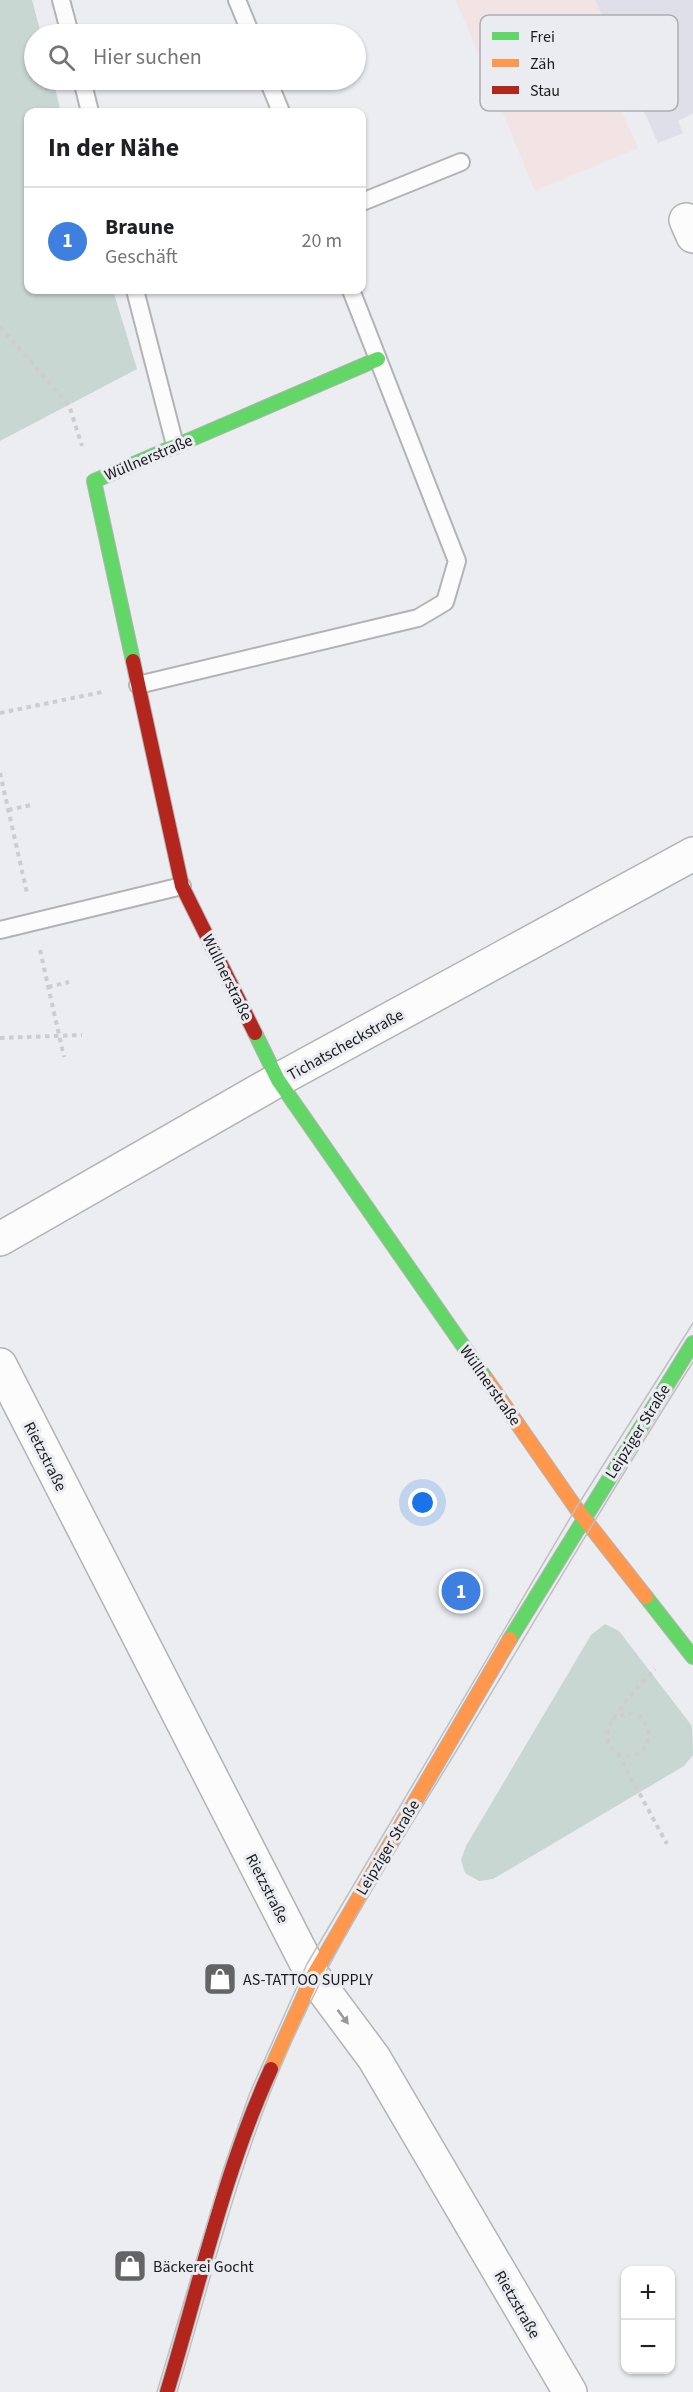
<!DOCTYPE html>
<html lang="de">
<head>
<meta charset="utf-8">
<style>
	:root { --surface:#fff; --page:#f6f6f6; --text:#202124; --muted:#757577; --line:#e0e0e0; --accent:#646467 }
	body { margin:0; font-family:"Source Sans 3",sans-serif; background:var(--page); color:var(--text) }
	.controls { position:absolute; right:18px; bottom:18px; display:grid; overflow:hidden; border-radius:12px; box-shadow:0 2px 4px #0004 }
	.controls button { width:54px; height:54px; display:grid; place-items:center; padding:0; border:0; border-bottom:2px solid var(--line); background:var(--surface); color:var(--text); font:30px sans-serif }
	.you { position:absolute; left:423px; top:1503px; width:21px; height:21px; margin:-15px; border:4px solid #fff; border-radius:50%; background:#1a73e8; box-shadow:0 0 0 9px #1a73e833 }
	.badge { display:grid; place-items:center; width:39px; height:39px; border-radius:50%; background:var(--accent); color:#fff; font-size:20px; font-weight:700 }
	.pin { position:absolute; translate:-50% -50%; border:3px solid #fff; box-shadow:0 2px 6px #0006 }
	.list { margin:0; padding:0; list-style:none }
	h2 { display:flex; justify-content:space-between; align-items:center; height:78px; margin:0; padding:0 24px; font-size:26px }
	h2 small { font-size:20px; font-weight:400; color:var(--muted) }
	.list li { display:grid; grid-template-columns:39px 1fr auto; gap:18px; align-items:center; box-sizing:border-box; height:108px; padding:0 24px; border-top:2px solid var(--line) }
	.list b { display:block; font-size:22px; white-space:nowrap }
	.list p { margin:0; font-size:20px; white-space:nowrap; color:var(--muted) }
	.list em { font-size:20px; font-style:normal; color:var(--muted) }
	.icon { flex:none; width:33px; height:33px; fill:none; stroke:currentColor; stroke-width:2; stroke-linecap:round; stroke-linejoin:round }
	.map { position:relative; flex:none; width:693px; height:2392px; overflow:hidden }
	.search { position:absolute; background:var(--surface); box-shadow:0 2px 4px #0004; left:24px; top:24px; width:342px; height:66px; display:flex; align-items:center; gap:15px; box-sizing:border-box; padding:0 21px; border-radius:33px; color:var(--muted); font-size:22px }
	.panel { position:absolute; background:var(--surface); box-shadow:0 2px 4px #0004; left:24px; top:108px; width:342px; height:186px; border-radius:12px }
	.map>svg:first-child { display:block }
	.built { fill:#dedfe8 }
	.industrial { fill:#f2e3e4 }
	.green { fill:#c8d7d1 }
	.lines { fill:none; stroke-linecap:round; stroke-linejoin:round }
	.lane-casing { stroke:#b3b3b6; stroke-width:20 }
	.street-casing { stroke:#b3b3b6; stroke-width:36 }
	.fast-casing { stroke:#b3b3b6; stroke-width:16 }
	.slow-casing { stroke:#b3b3b6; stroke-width:16 }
	.jam-casing { stroke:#b3b3b6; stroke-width:16 }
	.path { stroke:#cdcdce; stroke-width:4; stroke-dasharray:4.5 4.5; stroke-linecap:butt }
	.lane { stroke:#fcfcfd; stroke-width:16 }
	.street { stroke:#fcfcfd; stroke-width:33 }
	.fast { stroke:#63d668; stroke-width:14 }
	.slow { stroke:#ff974d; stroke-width:14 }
	.jam { stroke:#b3261e; stroke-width:14 }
	.tram { stroke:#c0c0c1; stroke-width:1.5 }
	.oneway { fill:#979798 }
	.labels { text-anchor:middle; stroke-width:6; stroke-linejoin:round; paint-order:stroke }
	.street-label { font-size:16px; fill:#1b1b1d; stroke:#ebecf2 }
	.poi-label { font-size:16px; fill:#1b1b1d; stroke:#ebecf2; text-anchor:start }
	.key { fill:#ebecf2; stroke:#adadb2; stroke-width:1.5 }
	.key-label { font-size:16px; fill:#1b1b1d }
</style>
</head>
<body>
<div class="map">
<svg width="693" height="2392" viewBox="0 0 693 2392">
	<rect width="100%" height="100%" fill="#ecedf1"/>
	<path class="built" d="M595,0H693V113L678,121L683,133L658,143Z"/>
	<path class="industrial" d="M456,0H595L618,52L599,60L638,148L535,191Z"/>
	<g class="green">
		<path d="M0,0H32L41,34H34V80H53L61,112H28V290H113L137,369L0,441Z"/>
		<path d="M605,1624L619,1631L692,1726L693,1755L684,1766L493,1879L479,1881L465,1873L461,1860L466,1846L591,1635Z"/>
	</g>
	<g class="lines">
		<g class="lane-casing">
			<g id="lane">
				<path d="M61,0L70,34"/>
				<path d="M237,0L251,34"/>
				<path d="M82,80L90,112"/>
				<path d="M268,80L281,112"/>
				<path d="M362,202L461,162"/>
				<path d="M135,290L175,445"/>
				<path d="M138,685L418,618L445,602L457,561L351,290"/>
				<path d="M0,930L182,886"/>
			</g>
		</g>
		<g class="street-casing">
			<g id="street">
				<path d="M686,220L693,236"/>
				<path d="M0,1239L278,1080L693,854"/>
				<path d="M0,1365L313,1976L374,2058L570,2392"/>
			</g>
		</g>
		<g class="fast-casing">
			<g id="fast">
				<path d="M133,661L94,481L378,359"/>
				<path d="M255,1033L278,1080L487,1380"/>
				<path d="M646,1597L693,1657"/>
				<path d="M510,1639L693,1343"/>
			</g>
		</g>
		<g class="slow-casing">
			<g id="slow">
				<path d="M487,1380L576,1508L646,1597"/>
				<path d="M271,2069L313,1976L510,1639"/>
			</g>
		</g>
		<g class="jam-casing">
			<g id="jam">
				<path d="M133,661L182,886L255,1033"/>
				<path d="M167,2392C199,2286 225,2169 271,2069"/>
			</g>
		</g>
		<g class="path">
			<path d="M0,327L69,405L82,446"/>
			<path d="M0,713L102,692"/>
			<path d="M0,773L27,893"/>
			<path d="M8,810L31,805"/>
			<path d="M40,950L64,1057"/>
			<path d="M48,987L69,982"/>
			<path d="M0,1038L82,1035"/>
			<path d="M612,1720C654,1692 664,1768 618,1754C611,1748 606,1744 607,1734C608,1718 643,1681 655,1669"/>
			<path d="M618,1754L667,1844"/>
		</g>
		<use href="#lane" class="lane"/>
		<use href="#street" class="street"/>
		<use href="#fast" class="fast"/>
		<use href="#slow" class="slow"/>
		<use href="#jam" class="jam"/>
		<g class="tram">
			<path d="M157,2392L223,2170L249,2095L307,1964L576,1508L693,1323"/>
			<path d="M177,2392C210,2281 238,2166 284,2059C332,1947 400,1844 463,1740C539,1614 614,1486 693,1362"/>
		</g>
	</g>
	<defs><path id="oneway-solid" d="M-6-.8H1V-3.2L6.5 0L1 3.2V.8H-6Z" transform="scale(1.5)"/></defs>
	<use class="oneway" href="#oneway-solid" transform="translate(343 2017) rotate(53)"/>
	<defs>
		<g id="shop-square" transform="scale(1.725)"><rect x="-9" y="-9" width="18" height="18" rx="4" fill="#646467" stroke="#ebecf2"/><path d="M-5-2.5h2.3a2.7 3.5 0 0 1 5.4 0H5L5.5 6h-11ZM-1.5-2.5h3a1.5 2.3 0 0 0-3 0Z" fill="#fff"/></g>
	</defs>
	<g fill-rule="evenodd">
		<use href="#shop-square" x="220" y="1979"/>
		<use href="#shop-square" x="130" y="2266"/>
	</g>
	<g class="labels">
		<g class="street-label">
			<text transform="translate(148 457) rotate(-23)" y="6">Wüllnerstraße</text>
			<text transform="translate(228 977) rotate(64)" y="6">Wüllnerstraße</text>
			<text transform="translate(345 1044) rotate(-29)" y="6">Tichatscheckstraße</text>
			<text transform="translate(491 1385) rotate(55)" y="6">Wüllnerstraße</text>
			<text transform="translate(637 1431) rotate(-58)" y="6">Leipziger Straße</text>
			<text transform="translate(46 1456) rotate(63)" y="6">Rietzstraße</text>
			<text transform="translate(387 1847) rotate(-59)" y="6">Leipziger Straße</text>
			<text transform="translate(268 1888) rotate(63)" y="6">Rietzstraße</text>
			<text transform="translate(518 2304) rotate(60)" y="6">Rietzstraße</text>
		</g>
		<g class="poi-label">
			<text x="243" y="1985">AS-TATTOO SUPPLY</text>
			<text x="153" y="2272">Bäckerei Gocht</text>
		</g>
	</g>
	<rect x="480" y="15" width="198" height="96" rx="9" class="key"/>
	<rect x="492" y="32" width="27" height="8" fill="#63d668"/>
	<rect x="492" y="59" width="27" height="8" fill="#ff974d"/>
	<rect x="492" y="86" width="27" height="8" fill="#b3261e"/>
	<g class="key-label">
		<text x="530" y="42">Frei</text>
		<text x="530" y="69">Zäh</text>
		<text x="530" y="96">Stau</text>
	</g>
</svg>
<div class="controls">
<button>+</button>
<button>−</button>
</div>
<div class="you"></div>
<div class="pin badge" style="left:461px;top:1591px;background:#3f7fe0">1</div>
<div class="search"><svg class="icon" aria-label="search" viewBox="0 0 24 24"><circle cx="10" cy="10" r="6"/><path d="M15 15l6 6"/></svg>Hier suchen</div>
<section class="panel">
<h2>In der Nähe<small></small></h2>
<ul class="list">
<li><span class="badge" style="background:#3f7fe0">1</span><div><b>Braune</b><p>Geschäft</p></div><em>20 m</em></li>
</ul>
</section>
</div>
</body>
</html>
